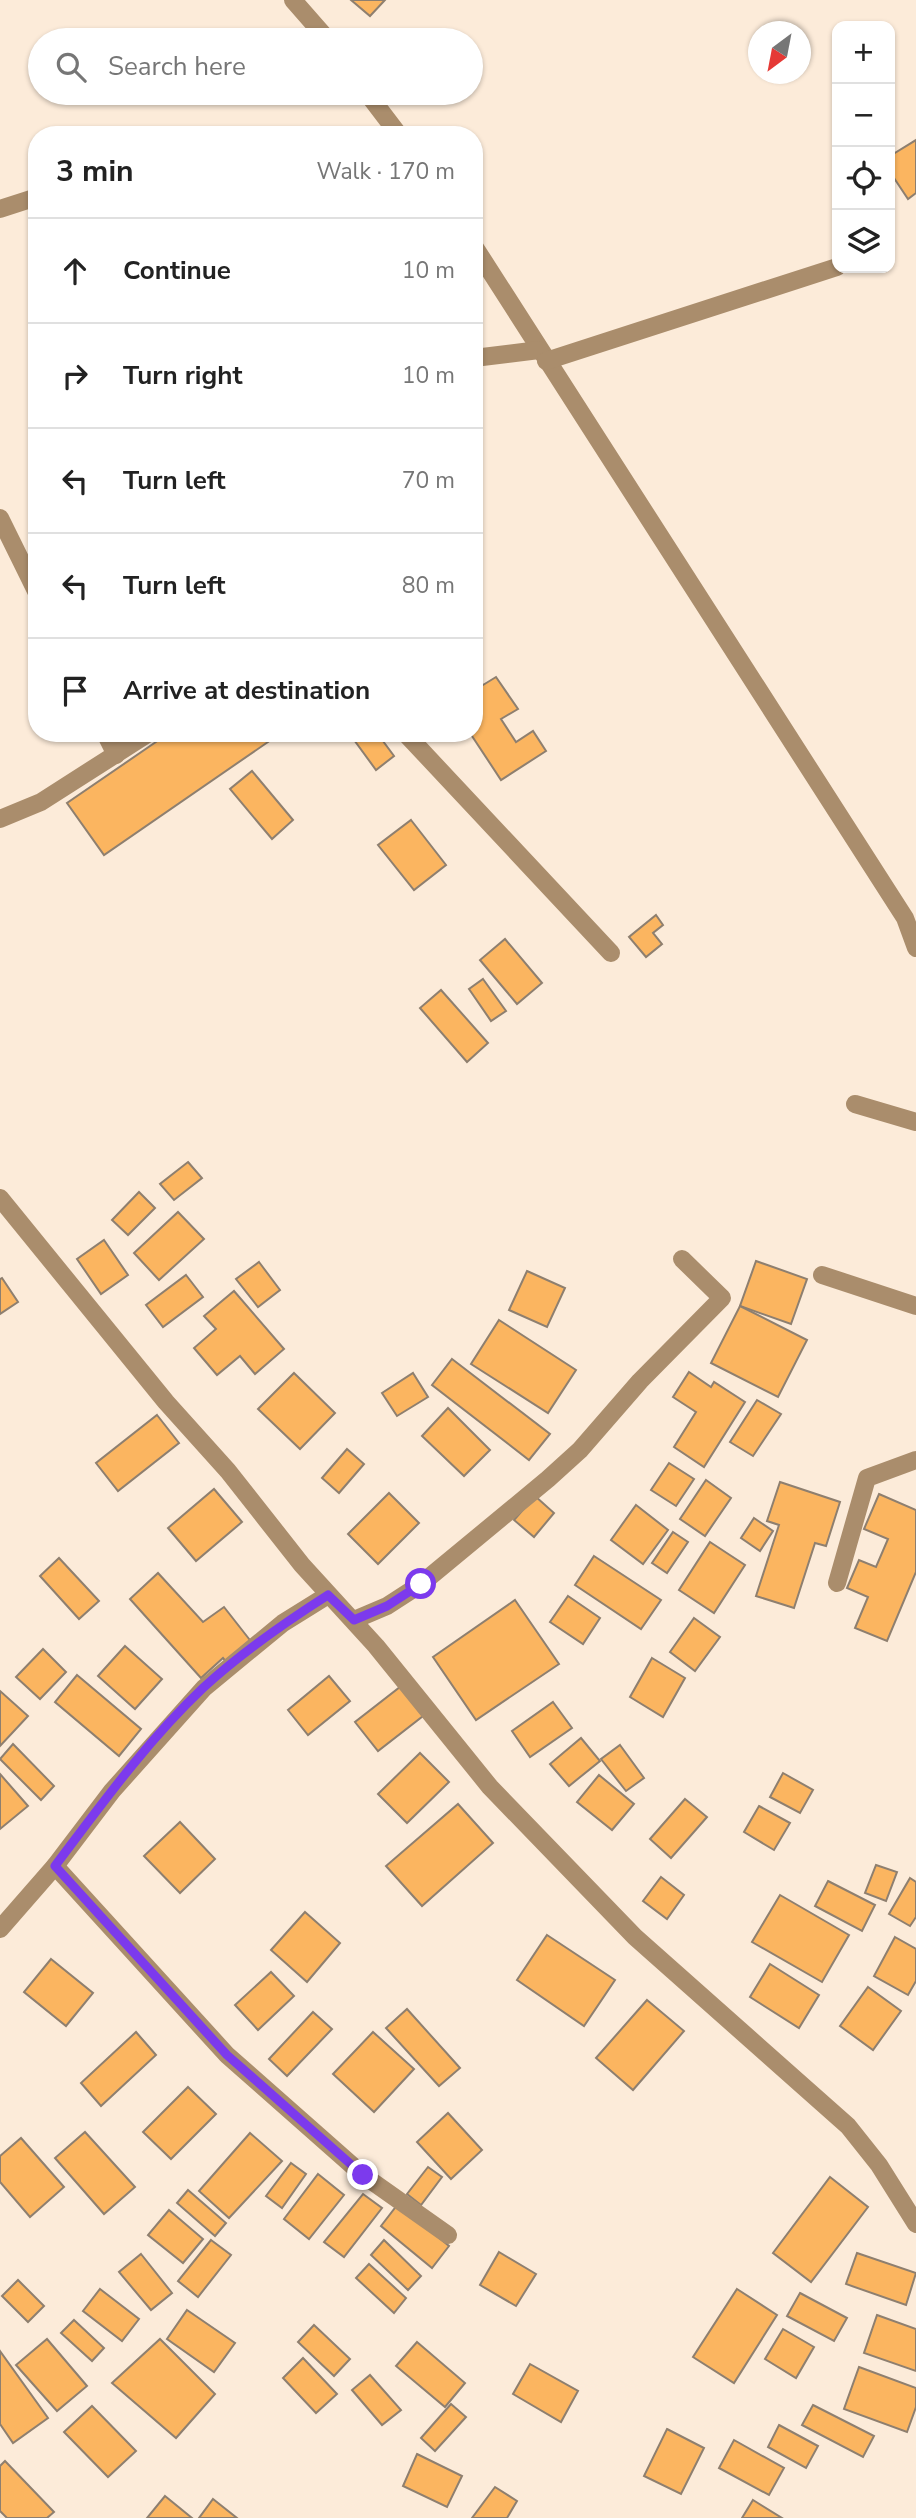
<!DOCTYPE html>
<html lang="en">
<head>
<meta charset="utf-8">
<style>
	:root { --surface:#fff; --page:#f2f2f2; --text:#222; --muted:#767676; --line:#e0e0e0 }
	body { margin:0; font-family:"Nunito Sans",sans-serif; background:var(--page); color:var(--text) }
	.controls { position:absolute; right:21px; top:21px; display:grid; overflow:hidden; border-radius:14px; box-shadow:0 2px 5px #0004 }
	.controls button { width:63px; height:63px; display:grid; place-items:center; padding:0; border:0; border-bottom:2px solid var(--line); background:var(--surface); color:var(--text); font:35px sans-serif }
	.compass { position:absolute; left:748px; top:21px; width:63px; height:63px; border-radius:50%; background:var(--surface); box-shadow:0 2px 5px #0004; rotate:212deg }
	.stop { position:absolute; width:21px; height:21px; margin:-16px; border:5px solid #7c3aed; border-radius:50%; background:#fff }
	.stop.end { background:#7c3aed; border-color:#fff; box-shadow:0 2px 7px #0008 }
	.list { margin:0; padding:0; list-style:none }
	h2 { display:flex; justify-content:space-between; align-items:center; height:91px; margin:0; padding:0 28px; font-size:30px }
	h2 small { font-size:23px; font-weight:400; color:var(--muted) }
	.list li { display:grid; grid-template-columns:46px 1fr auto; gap:21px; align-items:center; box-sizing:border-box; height:105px; padding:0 28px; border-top:2px solid var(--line) }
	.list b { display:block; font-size:26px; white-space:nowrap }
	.list em { font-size:23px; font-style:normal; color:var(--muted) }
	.icon { flex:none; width:38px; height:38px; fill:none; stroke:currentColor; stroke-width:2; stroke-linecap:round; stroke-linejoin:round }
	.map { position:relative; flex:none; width:916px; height:2518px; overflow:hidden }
	.search { position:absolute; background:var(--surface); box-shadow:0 2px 5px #0004; left:28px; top:28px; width:455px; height:77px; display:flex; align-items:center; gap:18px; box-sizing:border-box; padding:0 24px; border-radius:38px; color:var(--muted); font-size:26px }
	.panel { position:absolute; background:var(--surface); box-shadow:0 2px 5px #0004; left:28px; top:126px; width:455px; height:616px; border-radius:28px }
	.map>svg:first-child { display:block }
	.building { fill:#fbb560; stroke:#8e7f6f; stroke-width:2 }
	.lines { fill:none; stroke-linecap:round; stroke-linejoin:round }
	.minor { stroke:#aa8d6c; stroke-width:18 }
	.route { stroke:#7c3aed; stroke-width:9 }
</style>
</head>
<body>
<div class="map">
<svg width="916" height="2518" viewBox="0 0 916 2518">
	<rect width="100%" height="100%" fill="#fcebd9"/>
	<g class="building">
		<path d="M351,0H385L370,16Z"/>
		<path d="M916,140V193L908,199L890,172V156Z"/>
		<path d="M474,672L483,685L496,677L518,709L501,719L516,742L533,731L546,751L501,780L470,733H474Z"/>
		<path d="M169,733H281L104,855L67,803Z"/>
		<path d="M349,733H377L394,756L376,770Z"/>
		<path d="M252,771L293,820L272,839L230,789Z"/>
		<path d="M411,820L446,865L414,890L378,845Z"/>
		<path d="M656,915L663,925L653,933L662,944L646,957L629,937Z"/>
		<path d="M505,939L542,983L517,1004L480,960Z"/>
		<path d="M483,979L506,1011L491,1021L469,989Z"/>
		<path d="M441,990L488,1043L467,1062L420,1008Z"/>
		<path d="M188,1162L202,1178L174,1200L160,1184Z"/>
		<path d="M139,1192L155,1208L128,1235L112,1220Z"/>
		<path d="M178,1212L204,1239L159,1280L134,1253Z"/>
		<path d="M104,1240L128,1275L101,1294L77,1259Z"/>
		<path d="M756,1261L807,1279L791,1324L740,1306Z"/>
		<path d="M259,1262L280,1290L258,1307L236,1279Z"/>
		<path d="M527,1271L565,1288L547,1327L509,1310Z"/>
		<path d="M186,1275L203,1297L163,1327L146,1305Z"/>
		<path d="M2,1278L18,1302L0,1314V1279Z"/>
		<path d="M234,1291L284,1349L255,1374L240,1356L217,1375L194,1348L216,1329L204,1316Z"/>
		<path d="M740,1306L807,1340L778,1397L711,1363Z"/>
		<path d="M499,1320L576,1370L548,1413L471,1364Z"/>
		<path d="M452,1359L550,1434L529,1460L432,1385Z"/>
		<path d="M689,1372L711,1387L714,1382L745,1402L704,1467L674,1447L696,1412L673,1397Z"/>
		<path d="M294,1373L335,1413L300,1449L258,1409Z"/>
		<path d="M413,1373L428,1397L397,1416L382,1393Z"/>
		<path d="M757,1400L781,1414L753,1456L730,1442Z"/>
		<path d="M448,1408L490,1450L464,1476L422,1436Z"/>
		<path d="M157,1415L179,1443L118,1491L96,1463Z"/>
		<path d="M347,1449L364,1464L339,1493L322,1478Z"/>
		<path d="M669,1463L694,1479L676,1506L651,1490Z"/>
		<path d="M706,1480L731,1498L705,1536L680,1519Z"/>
		<path d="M780,1482L840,1502L826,1546L815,1543L794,1608L756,1596L779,1525L767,1521Z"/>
		<path d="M214,1489L242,1522L196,1561L168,1528Z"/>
		<path d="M389,1493L419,1523L378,1564L348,1534Z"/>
		<path d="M879,1494L916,1510V1572L887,1641L855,1628L868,1597L847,1588L859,1560L876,1567L888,1539L864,1529Z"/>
		<path d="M535,1496L554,1513L534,1537L514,1520Z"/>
		<path d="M636,1505L668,1530L643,1564L611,1540Z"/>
		<path d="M754,1518L773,1531L760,1551L741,1538Z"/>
		<path d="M673,1532L688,1542L667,1573L652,1563Z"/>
		<path d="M710,1542L745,1565L714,1613L679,1590Z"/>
		<path d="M594,1556L661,1600L641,1629L575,1585Z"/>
		<path d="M59,1558L99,1601L79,1619L40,1576Z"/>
		<path d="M158,1573L203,1622L224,1607L253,1644L228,1664L223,1658L201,1678L130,1599Z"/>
		<path d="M568,1596L600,1618L583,1644L550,1622Z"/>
		<path d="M515,1600L559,1664L476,1720L433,1657Z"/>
		<path d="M694,1618L720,1637L695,1671L670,1652Z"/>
		<path d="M125,1646L162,1679L135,1709L98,1676Z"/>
		<path d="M43,1649L66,1672L40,1699L16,1677Z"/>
		<path d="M652,1658L685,1678L663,1717L630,1697Z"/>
		<path d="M77,1675L141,1729L119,1756L55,1702Z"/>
		<path d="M329,1676L350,1701L308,1735L288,1710Z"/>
		<path d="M400,1687L423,1716L378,1751L355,1722Z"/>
		<path d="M0,1691L28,1716L0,1746Z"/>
		<path d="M553,1702L572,1728L530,1757L512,1731Z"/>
		<path d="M581,1738L600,1761L569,1786L550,1764Z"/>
		<path d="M13,1744L54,1786L41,1800L0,1759Z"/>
		<path d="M620,1745L644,1778L626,1791L601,1759Z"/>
		<path d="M420,1753L449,1782L407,1823L378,1794Z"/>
		<path d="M783,1773L813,1790L800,1813L770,1797Z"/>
		<path d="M0,1774L28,1806L0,1829Z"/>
		<path d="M599,1775L634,1804L612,1830L577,1802Z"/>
		<path d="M685,1799L707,1817L671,1858L650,1839Z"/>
		<path d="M458,1804L493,1843L422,1906L386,1866Z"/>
		<path d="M759,1806L790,1823L774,1850L744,1832Z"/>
		<path d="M180,1822L215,1859L180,1893L144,1856Z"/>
		<path d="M876,1865L897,1872L886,1901L865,1893Z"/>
		<path d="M661,1877L684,1895L667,1919L643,1901Z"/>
		<path d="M910,1878L916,1882V1917L910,1926L889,1914Z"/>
		<path d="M828,1881L875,1905L862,1931L815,1906Z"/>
		<path d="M780,1895L849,1935L822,1982L752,1942Z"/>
		<path d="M305,1912L340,1943L307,1982L271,1950Z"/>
		<path d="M547,1935L615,1980L584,2026L517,1980Z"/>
		<path d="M895,1937L916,1949V1981L908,1995L874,1976Z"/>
		<path d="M51,1959L93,1993L66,2026L24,1992Z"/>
		<path d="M770,1964L819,1995L799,2028L750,1997Z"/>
		<path d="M271,1972L294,1996L258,2030L235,2005Z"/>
		<path d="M868,1987L901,2011L873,2050L840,2026Z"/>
		<path d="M647,2000L684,2031L633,2090L596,2058Z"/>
		<path d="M407,2009L460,2068L439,2086L386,2028Z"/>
		<path d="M313,2012L332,2029L287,2076L269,2059Z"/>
		<path d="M136,2032L156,2055L101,2106L81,2083Z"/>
		<path d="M373,2032L414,2069L374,2112L333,2074Z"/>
		<path d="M188,2087L216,2114L171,2159L143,2132Z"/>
		<path d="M448,2113L482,2150L451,2179L417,2142Z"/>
		<path d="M85,2132L135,2187L104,2214L55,2158Z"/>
		<path d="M250,2133L282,2161L229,2218L199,2191Z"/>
		<path d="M21,2138L64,2187L30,2217L0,2182V2156Z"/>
		<path d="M291,2163L306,2174L282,2208L266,2196Z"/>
		<path d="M428,2167L442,2177L421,2205L407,2194Z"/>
		<path d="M318,2174L344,2195L309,2239L284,2219Z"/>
		<path d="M830,2177L868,2207L811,2282L773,2253Z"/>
		<path d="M188,2190L226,2223L215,2236L177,2203Z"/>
		<path d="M363,2194L382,2208L344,2257L324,2242Z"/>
		<path d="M398,2204L449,2246L432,2268L381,2226Z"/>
		<path d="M169,2210L203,2239L183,2263L148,2235Z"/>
		<path d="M211,2240L231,2255L198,2297L178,2281Z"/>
		<path d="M384,2240L421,2276L408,2290L371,2255Z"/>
		<path d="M499,2252L536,2274L516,2306L480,2285Z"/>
		<path d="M857,2253L916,2273L906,2305L846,2284Z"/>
		<path d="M141,2254L172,2293L151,2310L119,2272Z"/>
		<path d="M369,2264L406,2298L394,2313L356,2278Z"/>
		<path d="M18,2280L44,2306L28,2322L2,2296Z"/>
		<path d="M100,2289L139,2319L122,2341L83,2311Z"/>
		<path d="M737,2289L777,2315L734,2383L693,2357Z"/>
		<path d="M800,2293L847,2318L834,2341L787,2316Z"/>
		<path d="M187,2310L235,2343L214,2372L167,2339Z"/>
		<path d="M877,2315L916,2329V2371L864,2353Z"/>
		<path d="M74,2320L104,2348L92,2361L61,2333Z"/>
		<path d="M314,2325L350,2359L334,2376L298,2342Z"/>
		<path d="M783,2329L814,2347L796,2378L765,2359Z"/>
		<path d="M47,2339L87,2386L57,2411L16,2365Z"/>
		<path d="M160,2339L215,2394L176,2438L112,2383Z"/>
		<path d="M417,2342L465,2383L445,2407L396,2366Z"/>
		<path d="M0,2351L48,2418L13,2443L0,2424Z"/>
		<path d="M303,2358L337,2394L316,2413L283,2378Z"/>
		<path d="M530,2364L578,2391L561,2422L513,2394Z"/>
		<path d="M859,2367L916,2388V2407L907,2432L844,2409Z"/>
		<path d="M370,2375L401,2410L382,2425L352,2390Z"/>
		<path d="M451,2404L466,2417L435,2451L421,2438Z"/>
		<path d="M813,2405L874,2436L863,2457L802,2425Z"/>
		<path d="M92,2406L136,2451L108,2477L64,2432Z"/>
		<path d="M779,2425L818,2446L806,2468L768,2447Z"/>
		<path d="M667,2429L704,2448L681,2494L644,2476Z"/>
		<path d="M734,2440L784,2468L769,2495L719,2468Z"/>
		<path d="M417,2454L462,2476L447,2507L403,2486Z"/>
		<path d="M5,2461L54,2512L47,2518H7L0,2511V2466Z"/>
		<path d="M495,2487L517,2501L507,2518H472Z"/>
		<path d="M165,2496L192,2518H147Z"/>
		<path d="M213,2499L237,2518H199Z"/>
		<path d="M753,2500L782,2518H742Z"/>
	</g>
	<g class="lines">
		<g class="minor">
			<path d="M293,0L328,40"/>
			<path d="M367,93L399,135"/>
			<path d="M0,209L37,197"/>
			<path d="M474,246L905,918L916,948"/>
			<path d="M474,358L539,350"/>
			<path d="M546,361L837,267"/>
			<path d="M0,518L37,593"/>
			<path d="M105,733L116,755"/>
			<path d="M405,733L611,953"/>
			<path d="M0,819L41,802L149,733"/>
			<path d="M855,1104L916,1122"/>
			<path d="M0,1198L166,1402L228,1471L302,1565L376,1646L490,1787L635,1937L848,2126L879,2165L916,2224"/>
			<path d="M822,1275L916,1306"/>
			<path d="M837,1583L867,1478L916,1460"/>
			<path d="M354,1620L387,1606L421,1584L548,1479L580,1450L640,1381L722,1298L682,1259"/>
			<path d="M55,1866L227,2055L363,2175L448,2235"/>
			<path d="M0,1929L55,1866L112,1791L204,1688L283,1623L328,1595"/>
		</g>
	</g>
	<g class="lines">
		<path class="route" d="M363,2175L227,2055L55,1866C101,1805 147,1741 203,1688C241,1653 284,1623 328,1595L354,1620L387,1606L421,1584"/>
	</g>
</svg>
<div class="controls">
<button>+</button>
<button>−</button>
<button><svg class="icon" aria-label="locate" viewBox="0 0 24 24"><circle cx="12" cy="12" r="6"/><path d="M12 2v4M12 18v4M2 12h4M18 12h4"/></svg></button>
<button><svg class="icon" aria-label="layers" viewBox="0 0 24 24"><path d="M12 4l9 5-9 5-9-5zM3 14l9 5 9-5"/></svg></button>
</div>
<svg class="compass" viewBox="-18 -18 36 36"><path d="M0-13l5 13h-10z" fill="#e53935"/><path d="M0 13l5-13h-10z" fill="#767676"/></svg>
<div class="stop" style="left:421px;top:1584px"></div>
<div class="stop end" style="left:363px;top:2175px"></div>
<div class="search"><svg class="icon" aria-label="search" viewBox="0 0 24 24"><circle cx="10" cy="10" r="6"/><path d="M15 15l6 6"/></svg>Search here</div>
<section class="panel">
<h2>3 min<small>Walk · 170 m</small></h2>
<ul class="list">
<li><svg class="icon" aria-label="ahead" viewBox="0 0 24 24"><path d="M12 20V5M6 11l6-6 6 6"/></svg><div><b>Continue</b></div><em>10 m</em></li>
<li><svg class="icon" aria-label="right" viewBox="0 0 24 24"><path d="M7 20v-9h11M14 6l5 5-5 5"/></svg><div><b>Turn right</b></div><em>10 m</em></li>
<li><svg class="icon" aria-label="left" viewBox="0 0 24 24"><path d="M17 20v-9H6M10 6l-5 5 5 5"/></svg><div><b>Turn left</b></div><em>70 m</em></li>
<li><svg class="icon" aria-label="left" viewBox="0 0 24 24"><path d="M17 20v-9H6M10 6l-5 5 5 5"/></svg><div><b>Turn left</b></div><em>80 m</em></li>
<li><svg class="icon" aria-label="arrive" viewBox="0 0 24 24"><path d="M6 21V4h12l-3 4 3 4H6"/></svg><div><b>Arrive at destination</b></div></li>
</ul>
</section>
</div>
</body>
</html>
